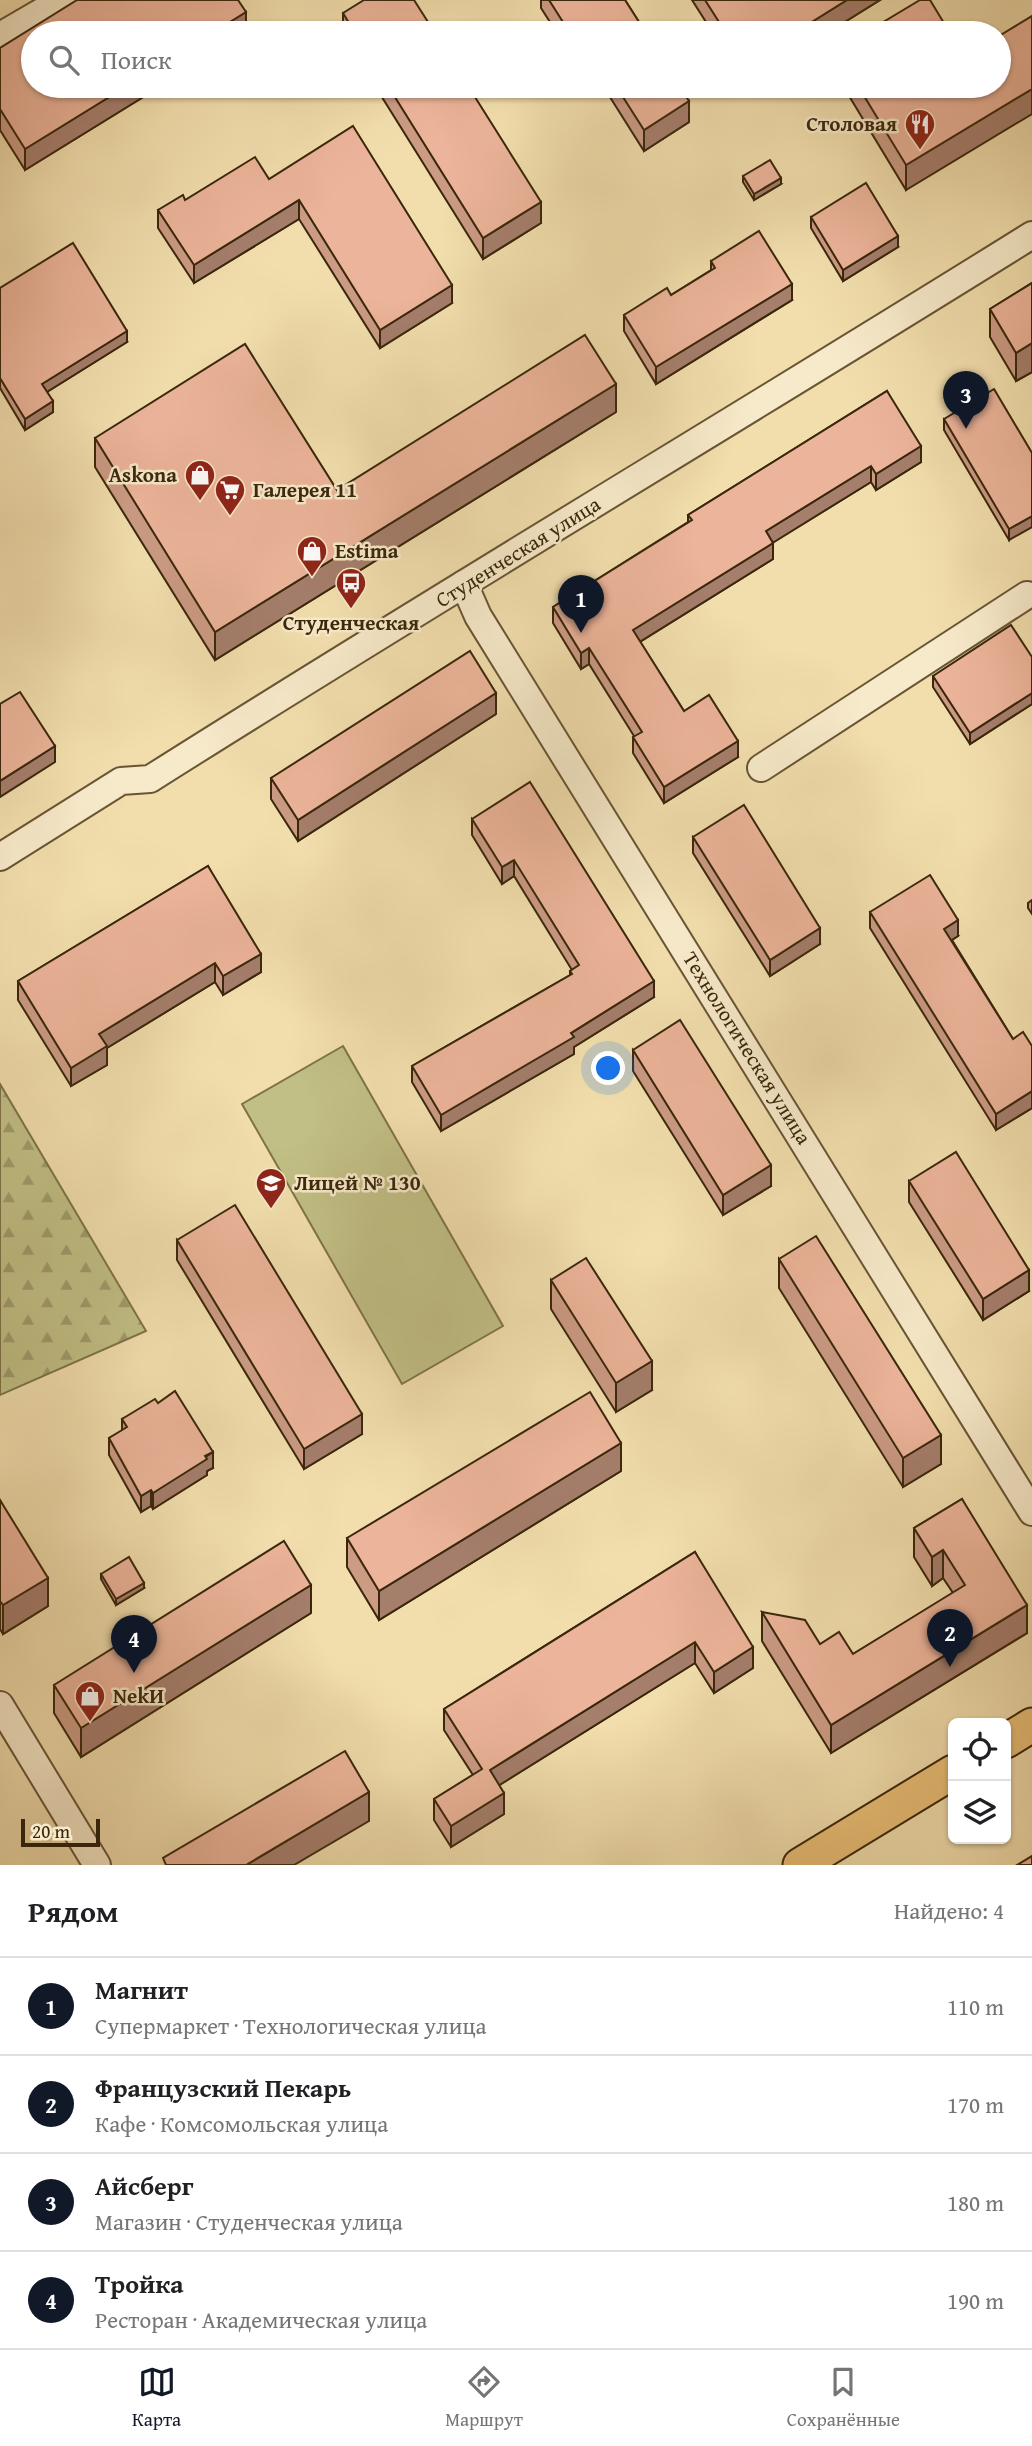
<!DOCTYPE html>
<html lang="ru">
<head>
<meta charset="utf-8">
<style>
	:root { --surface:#fff; --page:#f6f6f6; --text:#202124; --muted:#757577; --line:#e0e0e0; --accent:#111827 }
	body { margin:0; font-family:"Gentium Book Plus",serif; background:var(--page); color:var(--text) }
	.controls { position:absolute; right:21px; bottom:21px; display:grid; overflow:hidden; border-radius:10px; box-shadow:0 2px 5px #0004 }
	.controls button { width:63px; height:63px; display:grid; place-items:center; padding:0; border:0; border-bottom:2px solid var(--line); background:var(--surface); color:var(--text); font:35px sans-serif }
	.scale { position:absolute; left:21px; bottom:18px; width:79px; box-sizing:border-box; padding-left:7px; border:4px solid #3a270b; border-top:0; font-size:19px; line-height:24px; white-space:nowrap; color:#3a270b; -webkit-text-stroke:5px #f7eaca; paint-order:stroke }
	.you { position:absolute; left:609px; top:1069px; width:24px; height:24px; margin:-18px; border:5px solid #fff; border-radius:50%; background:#1a73e8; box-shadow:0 0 0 10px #1a73e833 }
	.badge { display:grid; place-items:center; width:46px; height:46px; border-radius:50%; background:var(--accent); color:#fff; font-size:23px; font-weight:700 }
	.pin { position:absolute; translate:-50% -58px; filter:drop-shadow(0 2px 4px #0008) }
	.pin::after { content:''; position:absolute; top:37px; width:24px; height:21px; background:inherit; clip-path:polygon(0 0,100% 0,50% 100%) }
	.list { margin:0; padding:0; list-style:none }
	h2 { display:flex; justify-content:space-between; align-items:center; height:91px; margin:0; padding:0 28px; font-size:30px }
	h2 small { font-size:23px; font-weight:400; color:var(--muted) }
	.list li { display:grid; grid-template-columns:46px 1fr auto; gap:21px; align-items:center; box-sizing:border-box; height:98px; padding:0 28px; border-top:2px solid var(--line) }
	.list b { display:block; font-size:26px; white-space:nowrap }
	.list p { margin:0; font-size:23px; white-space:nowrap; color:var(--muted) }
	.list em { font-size:23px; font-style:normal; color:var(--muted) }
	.icon { flex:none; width:38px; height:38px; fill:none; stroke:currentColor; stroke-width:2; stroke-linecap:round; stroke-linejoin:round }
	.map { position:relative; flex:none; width:1032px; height:1865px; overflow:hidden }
	.search { position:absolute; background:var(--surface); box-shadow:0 2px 5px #0004; left:21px; right:21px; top:21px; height:77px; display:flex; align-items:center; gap:18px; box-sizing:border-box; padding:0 24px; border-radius:38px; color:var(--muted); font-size:26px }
	.sheet { height:483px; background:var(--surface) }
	nav { display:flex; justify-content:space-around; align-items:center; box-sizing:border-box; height:98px; border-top:2px solid var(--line); background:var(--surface); font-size:19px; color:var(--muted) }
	nav a { display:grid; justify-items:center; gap:4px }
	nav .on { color:var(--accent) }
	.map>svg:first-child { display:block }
	.forest { fill:url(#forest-firs); stroke:#7e7348; stroke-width:2 }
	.green { fill:#c1bf85; stroke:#7e7348; stroke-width:2 }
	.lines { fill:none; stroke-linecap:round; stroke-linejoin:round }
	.minor-casing { stroke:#685534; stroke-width:30 }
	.major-casing { stroke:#3a270b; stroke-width:37 }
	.minor { stroke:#f7eaca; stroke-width:26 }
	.major { stroke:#e9bf76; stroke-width:33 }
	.wall { fill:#cb9b84; stroke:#3a270b; stroke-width:2 }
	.shaded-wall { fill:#a57e6c; stroke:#3a270b; stroke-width:2 }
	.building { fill:#ecb49a; stroke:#3a270b; stroke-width:2 }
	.labels { text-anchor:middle; stroke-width:5; stroke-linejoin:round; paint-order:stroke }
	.poi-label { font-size:21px; font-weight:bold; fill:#3a270b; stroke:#f7eaca; text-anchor:start }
	.street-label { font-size:21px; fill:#3a270b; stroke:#f7eaca }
</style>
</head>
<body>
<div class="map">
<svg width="1032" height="1865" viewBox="0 0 1032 1865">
	<defs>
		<pattern id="forest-firs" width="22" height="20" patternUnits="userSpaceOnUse" patternTransform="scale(1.75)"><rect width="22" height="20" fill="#c1bf85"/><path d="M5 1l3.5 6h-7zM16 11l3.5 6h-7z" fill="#9e9b6b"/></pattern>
	</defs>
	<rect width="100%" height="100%" fill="#f2dead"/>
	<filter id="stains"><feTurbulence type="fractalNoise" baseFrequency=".00286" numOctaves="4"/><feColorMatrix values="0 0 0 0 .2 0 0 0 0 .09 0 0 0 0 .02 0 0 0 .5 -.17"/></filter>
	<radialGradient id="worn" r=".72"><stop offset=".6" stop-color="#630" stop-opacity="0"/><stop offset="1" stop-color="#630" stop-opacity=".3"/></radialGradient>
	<path class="forest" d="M0,1084L146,1331L0,1395Z"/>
	<path class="green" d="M343,1046L503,1326L402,1384L242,1104Z"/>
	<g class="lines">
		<g class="minor-casing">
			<g id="minor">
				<path d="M0,36L62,0"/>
				<path d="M464,584L478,616L1032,1512"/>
				<path d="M761,768L1027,595"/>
				<path d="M0,857L121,781L150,779C442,594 739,418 1032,235"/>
				<path d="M0,1705L97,1865"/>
			</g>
		</g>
		<g class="major-casing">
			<g id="major">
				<path d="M1006,1741L1032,1725"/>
				<path d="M800,1865L953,1772"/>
			</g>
		</g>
		<use href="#minor" class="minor"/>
		<use href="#major" class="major"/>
	</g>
	<g class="wall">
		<path d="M541,0H625L646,33H557L541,8Z"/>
		<path d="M692,0H880L827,33H713Z"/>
		<path d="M343,13L435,33H343Z"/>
		<path d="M246,33L33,86H161L25,170L0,130V48Z"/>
		<path d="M375,86H468L541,223L483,259Z"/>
		<path d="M603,86H679L689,122L644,151Z"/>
		<path d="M843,86H999L906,190Z"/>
		<path d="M743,176L781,184L754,200L743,182Z"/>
		<path d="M269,179L452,303L380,348L299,219L194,283L158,228V210L185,200Z"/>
		<path d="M811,217L898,247L843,281L811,228Z"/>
		<path d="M711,261L792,300L656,384L624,331V315L671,295L711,270Z"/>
		<path d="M1032,283V372L1016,381L990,337V309Z"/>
		<path d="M0,288L127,342L47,392L53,412L25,430L0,388Z"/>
		<path d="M887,391L921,462L876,490L871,482L773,542V559L640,642L684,711L738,757L664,803L633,753V737L634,736L589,664L581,669L553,623V607L688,522V515Z"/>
		<path d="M616,412L215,660L95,467V438L337,490Z"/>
		<path d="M944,419L1032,453L1009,540L944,430Z"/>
		<path d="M1032,657V704L970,744L933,687V676Z"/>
		<path d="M496,714L298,841L271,799V778Z"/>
		<path d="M472,819L654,997L574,1047V1054L441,1131L412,1082V1066L570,975V971L572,970L514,876L502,884L472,835Z"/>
		<path d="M693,837L820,944L770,976L693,853Z"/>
		<path d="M208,866L261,972L223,995L215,982L107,1048V1065L71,1086L18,1000V981Z"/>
		<path d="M1032,900V914L1028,908V903Z"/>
		<path d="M870,912L958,936L952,940L1013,1039L1032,1046V1108L996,1130L870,928Z"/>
		<path d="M633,1050L771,1186L723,1215L633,1071Z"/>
		<path d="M909,1181L1029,1291L983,1320L909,1202Z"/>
		<path d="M177,1240L362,1434L304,1469L177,1260Z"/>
		<path d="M779,1259L941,1464L903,1487L779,1288Z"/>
		<path d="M551,1280L652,1390L616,1412L551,1309Z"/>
		<path d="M158,1403L213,1468L207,1471V1475L153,1509L151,1506L141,1512L109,1455V1438L122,1431V1419Z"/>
		<path d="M621,1471L379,1620L347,1567V1538Z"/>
		<path d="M962,1499L1027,1633L831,1753L762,1641V1612L820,1644L853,1654L953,1593L943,1578L932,1586L914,1557V1528Z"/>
		<path d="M0,1500L48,1606L3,1634L0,1629Z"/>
		<path d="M695,1552L753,1668L714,1693L695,1663L499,1785L504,1814L451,1847L434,1820V1799L473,1775L444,1730V1709Z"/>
		<path d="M101,1574L144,1588L116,1605L101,1579Z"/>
		<path d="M311,1613L81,1757L54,1713V1685Z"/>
	</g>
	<g class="shaded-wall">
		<path d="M847,0H880L827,33H794Z"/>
		<path d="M246,12V33H212Z"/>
		<path d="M127,86H161L25,170V149Z"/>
		<path d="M593,86H603L593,92Z"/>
		<path d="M1032,89V114L906,190V165Z"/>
		<path d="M689,101V122L644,151V130Z"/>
		<path d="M781,178V184L754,200V194Z"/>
		<path d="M299,200V219L194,283V265Z"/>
		<path d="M541,202V223L483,259V238Z"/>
		<path d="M898,236V247L843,281V270Z"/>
		<path d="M792,284V300L656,384V367Z"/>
		<path d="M452,285V303L380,348V330Z"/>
		<path d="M127,331V342L42,395V384Z"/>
		<path d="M1032,343V372L1016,381V353Z"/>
		<path d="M616,384V412L215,660V632Z"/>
		<path d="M53,401V412L25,430V419Z"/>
		<path d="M921,446V462L876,490V474Z"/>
		<path d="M871,466V482L766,547V531Z"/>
		<path d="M1032,516V527L1009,540V529Z"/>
		<path d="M773,543V559L633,646V630Z"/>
		<path d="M589,648V664L581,669V653Z"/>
		<path d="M496,693V714L298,841V820Z"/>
		<path d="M1032,693V704L970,744V733Z"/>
		<path d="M738,741V757L664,803V787Z"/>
		<path d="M55,746V762L0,797V781Z"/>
		<path d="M514,860V876L502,884V867Z"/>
		<path d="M958,920V936L944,945V929Z"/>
		<path d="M820,928V944L770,976V960Z"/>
		<path d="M261,954V972L223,995V976Z"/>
		<path d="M215,963V982L107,1048V1065L71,1086V1068L99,1034Z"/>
		<path d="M654,981V997L574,1047V1054L441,1131V1115Z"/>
		<path d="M1032,1091V1108L996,1130V1114Z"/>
		<path d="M771,1165V1186L723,1215V1195Z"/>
		<path d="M1029,1270V1291L983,1320V1299Z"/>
		<path d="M652,1361V1390L616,1412V1383Z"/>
		<path d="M362,1414V1434L304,1469V1449Z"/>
		<path d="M941,1435V1464L903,1487V1458Z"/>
		<path d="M621,1443V1471L379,1620V1591Z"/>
		<path d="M213,1452V1468L207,1471V1475L153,1509V1493Z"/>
		<path d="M151,1490V1506L141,1512V1496Z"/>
		<path d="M943,1550V1578L932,1586V1557Z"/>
		<path d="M48,1578V1606L3,1634V1605Z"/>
		<path d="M144,1583V1588L116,1605V1599Z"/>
		<path d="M311,1585V1613L81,1757V1728Z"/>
		<path d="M1027,1605V1633L831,1753V1725Z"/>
		<path d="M695,1642V1663L490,1791V1770Z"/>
		<path d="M753,1647V1668L714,1693V1672Z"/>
		<path d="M369,1792V1821L294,1865H246Z"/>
		<path d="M504,1793V1814L451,1847V1826Z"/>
	</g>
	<g class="building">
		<path d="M77,0H238L246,12L212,33H33V86H127L25,149L0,109V48Z"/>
		<path d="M364,0H414L435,33H355L343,13Z"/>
		<path d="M549,0H625L646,33H570Z"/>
		<path d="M705,0H847L794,33H726Z"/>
		<path d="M920,0H930L950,33H865Z"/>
		<path d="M1032,16V89L906,165L858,86H999V36Z"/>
		<path d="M388,86H468L541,202L483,238Z"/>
		<path d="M616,86H679L689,101L644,130Z"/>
		<path d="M353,126L452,285L380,330L299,200L194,265L158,210L183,195L185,200L255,157L269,179Z"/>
		<path d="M770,160L781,178L754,194L743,176Z"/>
		<path d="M866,183L898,236L843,270L811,217Z"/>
		<path d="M759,231L792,284L656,367L624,315L667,288L671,295L715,268L711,261Z"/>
		<path d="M73,243L127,331L42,384L53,401L25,419L0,378V288Z"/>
		<path d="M1032,283V343L1016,353L990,309Z"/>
		<path d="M585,335L616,384L215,632L95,438L245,344L337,490Z"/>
		<path d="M994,389L1032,453V516L1009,529L944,419Z"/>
		<path d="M887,391L921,446L876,474L871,466L766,531L773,543L633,630L684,711L709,695L738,741L664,787L633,737L642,732L589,648L581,653L553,607L692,520L688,515Z"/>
		<path d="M1011,625L1032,657V693L970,733L933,676Z"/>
		<path d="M470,651L496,693L298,820L271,778Z"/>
		<path d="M20,692L55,746L0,781V704Z"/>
		<path d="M530,782L654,981L571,1033L574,1037L441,1115L412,1066L572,974L570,971L579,965L514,860L502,867L472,819Z"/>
		<path d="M744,805L820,928L770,960L693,837Z"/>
		<path d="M208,866L261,954L223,976L215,963L99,1034L107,1046L71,1068L18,981Z"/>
		<path d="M930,875L958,920L944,929L1013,1039L1023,1032L1032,1046V1091L996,1114L870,912Z"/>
		<path d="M680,1020L771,1165L723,1195L633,1050Z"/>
		<path d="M956,1152L1029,1270L983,1299L909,1181Z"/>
		<path d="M235,1205L362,1414L304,1449L177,1240Z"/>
		<path d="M816,1236L941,1435L903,1458L779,1259Z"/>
		<path d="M586,1258L652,1361L616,1383L551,1280Z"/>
		<path d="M175,1391L213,1452L205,1456L207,1459L153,1493L151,1490L141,1496L109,1438L127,1427L122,1419L155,1399L158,1403Z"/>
		<path d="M590,1392L621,1443L379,1591L347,1538Z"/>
		<path d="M962,1499L1027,1605L831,1725L762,1612L805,1620L820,1644L839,1632L853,1654L965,1585L943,1550L932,1557L914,1528Z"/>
		<path d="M0,1500L48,1578L3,1605L0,1601Z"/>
		<path d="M284,1541L311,1585L81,1728L54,1685Z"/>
		<path d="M695,1552L753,1647L714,1672L695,1642L490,1770L504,1793L451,1826L434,1799L482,1769L444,1709Z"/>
		<path d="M129,1557L144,1583L116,1599L101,1574Z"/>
		<path d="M345,1751L369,1792L246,1865H166L163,1858Z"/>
		<path d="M1032,1856V1865H1017Z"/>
	</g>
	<defs>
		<g id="restaurant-pin" transform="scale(1.575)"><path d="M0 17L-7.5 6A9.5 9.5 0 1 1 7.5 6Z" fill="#8f2418" stroke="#f7eaca"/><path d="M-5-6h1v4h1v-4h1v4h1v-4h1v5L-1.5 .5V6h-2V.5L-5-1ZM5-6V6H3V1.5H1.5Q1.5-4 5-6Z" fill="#fff"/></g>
		<g id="shop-pin" transform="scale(1.575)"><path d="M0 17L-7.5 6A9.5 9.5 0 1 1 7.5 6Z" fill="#8f2418" stroke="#f7eaca"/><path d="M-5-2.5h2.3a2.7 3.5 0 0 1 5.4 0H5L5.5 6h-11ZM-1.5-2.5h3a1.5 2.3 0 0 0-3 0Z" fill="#fff"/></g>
		<g id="supermarket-pin" transform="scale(1.575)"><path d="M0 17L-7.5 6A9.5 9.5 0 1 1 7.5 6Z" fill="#8f2418" stroke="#f7eaca"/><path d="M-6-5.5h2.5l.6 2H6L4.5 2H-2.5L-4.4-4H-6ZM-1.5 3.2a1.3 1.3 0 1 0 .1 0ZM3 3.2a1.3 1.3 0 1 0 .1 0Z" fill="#fff"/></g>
		<g id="bus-pin" transform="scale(1.575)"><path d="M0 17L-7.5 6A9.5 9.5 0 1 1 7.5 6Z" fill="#8f2418" stroke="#f7eaca"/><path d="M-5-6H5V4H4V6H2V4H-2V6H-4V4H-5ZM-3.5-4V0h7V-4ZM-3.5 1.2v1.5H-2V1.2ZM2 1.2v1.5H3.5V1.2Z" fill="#fff"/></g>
		<g id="school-pin" transform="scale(1.575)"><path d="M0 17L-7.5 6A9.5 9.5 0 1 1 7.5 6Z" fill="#8f2418" stroke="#f7eaca"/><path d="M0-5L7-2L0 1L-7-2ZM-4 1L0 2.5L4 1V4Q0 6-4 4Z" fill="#fff"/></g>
	</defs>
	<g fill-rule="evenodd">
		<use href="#restaurant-pin" x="920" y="124"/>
		<use href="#shop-pin" x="200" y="475"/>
		<use href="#supermarket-pin" x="230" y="490"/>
		<use href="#shop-pin" x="312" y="551"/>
		<use href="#bus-pin" x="351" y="583"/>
		<use href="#school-pin" x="271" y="1183"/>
		<use href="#shop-pin" x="90" y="1696"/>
	</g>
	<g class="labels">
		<g class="poi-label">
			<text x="897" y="131" text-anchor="end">Столовая</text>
			<text x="177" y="482" text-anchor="end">Askona</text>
			<text x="253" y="497">Галерея 11</text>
			<text x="335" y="558">Estima</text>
			<text x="351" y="630" text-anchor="middle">Студенческая</text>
			<text x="294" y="1190">Лицей № 130</text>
			<text x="113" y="1703">NekИ</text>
		</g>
		<g class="street-label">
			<text transform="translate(518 552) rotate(-32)" y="7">Студенческая улица</text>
			<text transform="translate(747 1048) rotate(58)" y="7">Технологическая улица</text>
		</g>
	</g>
	<rect width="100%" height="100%" filter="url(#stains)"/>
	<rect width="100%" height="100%" fill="url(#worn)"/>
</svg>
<div class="controls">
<button><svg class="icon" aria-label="locate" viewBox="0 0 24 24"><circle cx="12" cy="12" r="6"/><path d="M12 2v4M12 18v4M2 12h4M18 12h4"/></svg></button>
<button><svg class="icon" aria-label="layers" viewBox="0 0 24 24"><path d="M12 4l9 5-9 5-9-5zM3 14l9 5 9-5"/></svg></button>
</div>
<div class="scale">20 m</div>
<div class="you"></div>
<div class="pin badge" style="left:581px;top:633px">1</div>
<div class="pin badge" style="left:950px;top:1667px">2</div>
<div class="pin badge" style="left:966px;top:429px">3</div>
<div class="pin badge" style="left:134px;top:1673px">4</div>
<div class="search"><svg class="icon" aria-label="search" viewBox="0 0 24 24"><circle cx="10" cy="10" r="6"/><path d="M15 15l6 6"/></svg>Поиск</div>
</div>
<section class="sheet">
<h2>Рядом<small>Найдено: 4</small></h2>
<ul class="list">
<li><span class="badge">1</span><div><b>Магнит</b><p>Супермаркет · Технологическая улица</p></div><em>110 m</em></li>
<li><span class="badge">2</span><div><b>Французский Пекарь</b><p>Кафе · Комсомольская улица</p></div><em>170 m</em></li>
<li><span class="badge">3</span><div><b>Айсберг</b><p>Магазин · Студенческая улица</p></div><em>180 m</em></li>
<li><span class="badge">4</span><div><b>Тройка</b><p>Ресторан · Академическая улица</p></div><em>190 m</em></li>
</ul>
</section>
<nav>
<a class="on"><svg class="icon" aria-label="map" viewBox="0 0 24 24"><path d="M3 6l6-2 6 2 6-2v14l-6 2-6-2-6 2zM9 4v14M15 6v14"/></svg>Карта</a>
<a><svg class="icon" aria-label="directions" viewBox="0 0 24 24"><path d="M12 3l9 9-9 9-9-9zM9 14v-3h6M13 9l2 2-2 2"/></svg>Маршрут</a>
<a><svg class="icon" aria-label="saved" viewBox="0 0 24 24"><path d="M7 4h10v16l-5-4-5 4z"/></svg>Сохранённые</a>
</nav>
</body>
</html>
